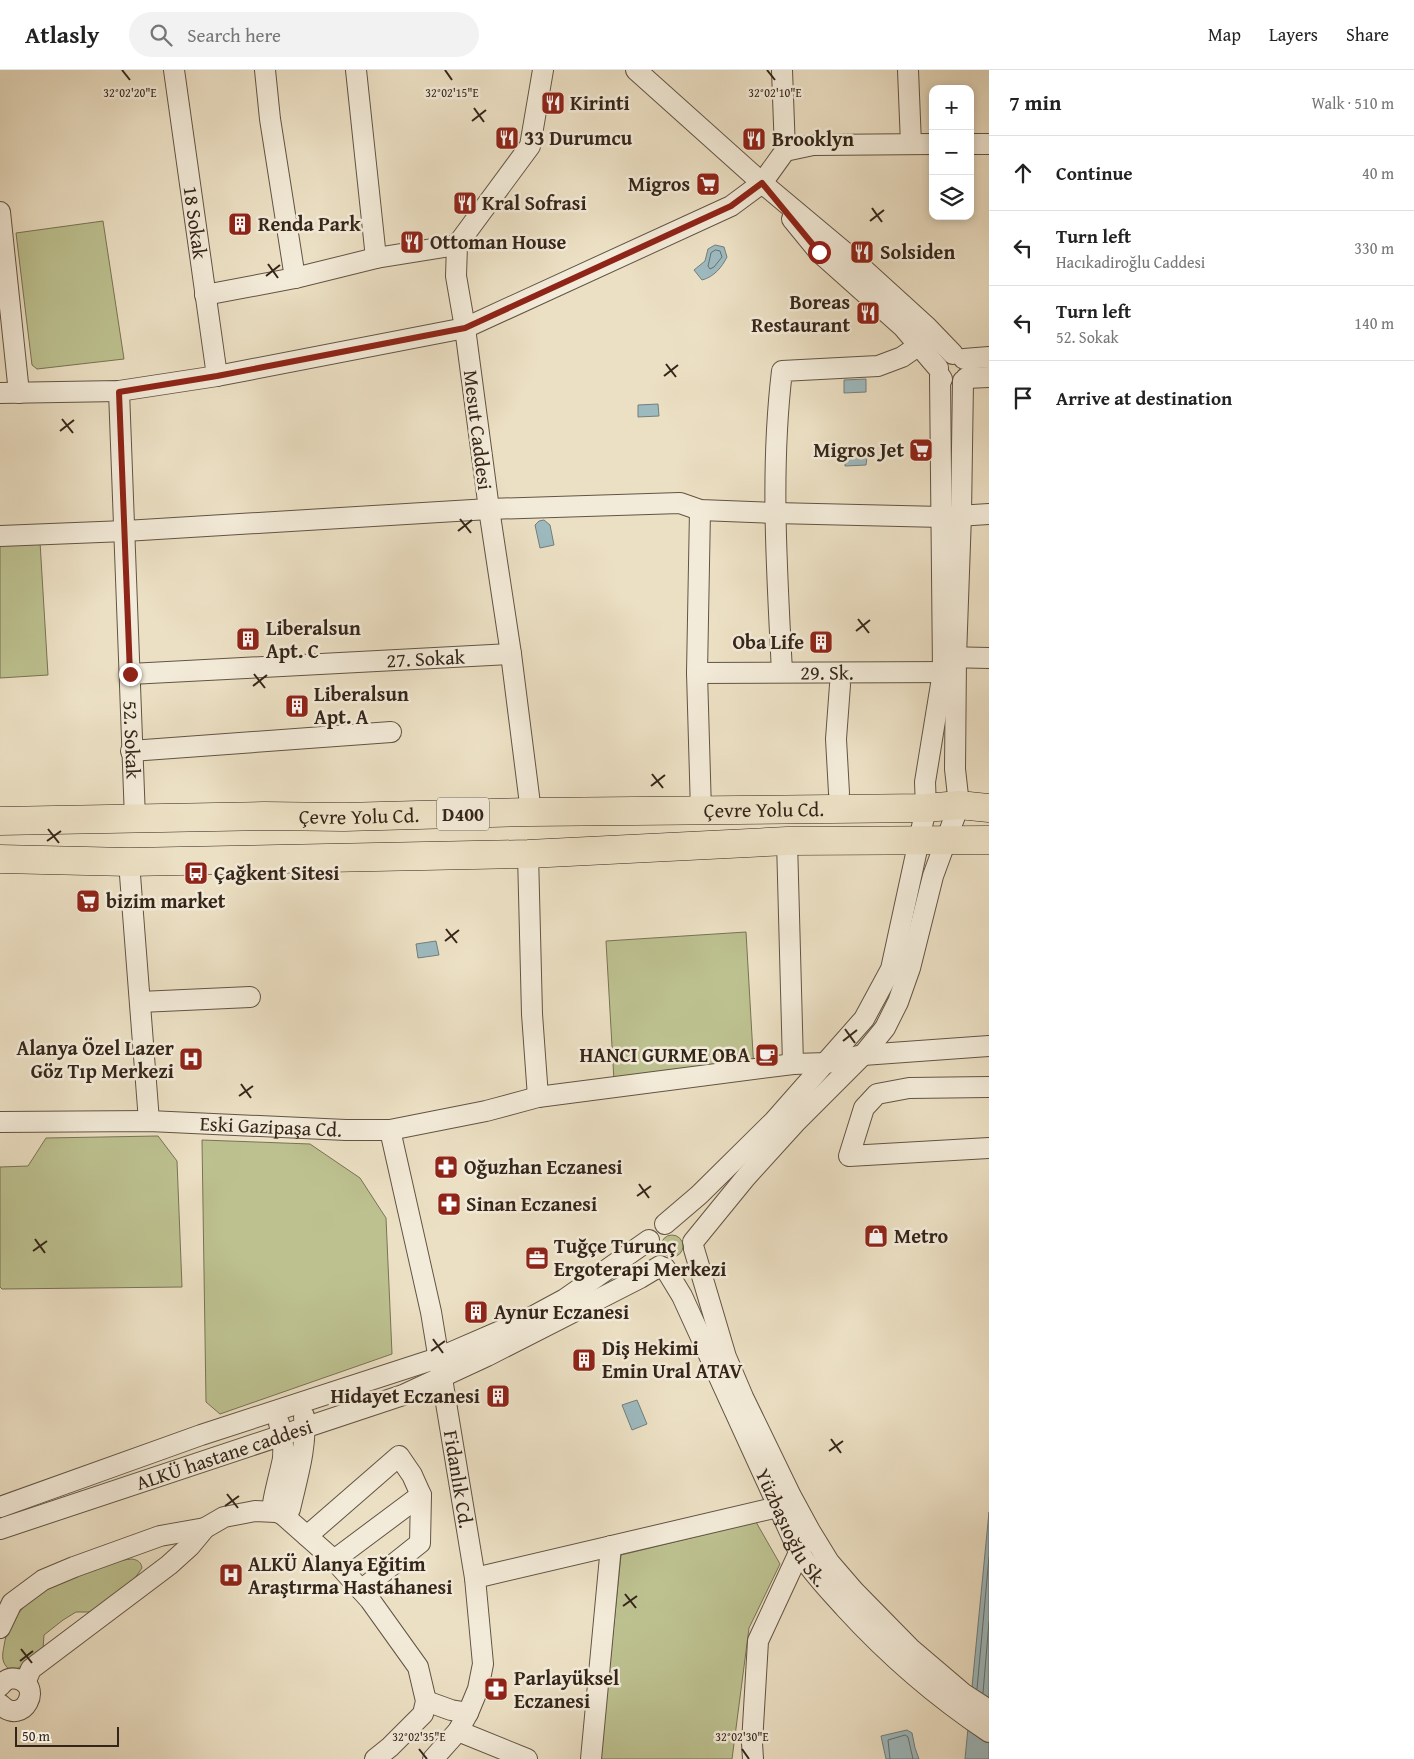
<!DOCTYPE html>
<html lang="en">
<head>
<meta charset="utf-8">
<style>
	:root { --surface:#fff; --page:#f2f2f2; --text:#222; --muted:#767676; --line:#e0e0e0 }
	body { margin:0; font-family:"Gentium Book Plus",serif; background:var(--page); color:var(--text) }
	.controls { position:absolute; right:15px; top:15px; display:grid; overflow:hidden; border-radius:10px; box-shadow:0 2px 8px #0003 }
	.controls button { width:45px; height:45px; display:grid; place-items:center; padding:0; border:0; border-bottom:1px solid var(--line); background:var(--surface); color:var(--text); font:25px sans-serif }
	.scale { position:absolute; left:15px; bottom:12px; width:104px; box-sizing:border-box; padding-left:5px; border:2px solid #34251a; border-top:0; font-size:14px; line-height:18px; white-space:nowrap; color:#34251a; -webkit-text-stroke:4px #f3ebd9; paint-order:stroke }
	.stop { position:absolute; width:15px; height:15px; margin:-11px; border:4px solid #8f2418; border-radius:50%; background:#fff }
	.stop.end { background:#8f2418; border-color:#fff; box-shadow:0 1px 5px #0008 }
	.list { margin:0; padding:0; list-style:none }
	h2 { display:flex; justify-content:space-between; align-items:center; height:65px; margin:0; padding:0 20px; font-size:21px }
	h2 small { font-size:16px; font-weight:400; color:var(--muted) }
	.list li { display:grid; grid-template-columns:32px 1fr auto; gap:15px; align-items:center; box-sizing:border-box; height:75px; padding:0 20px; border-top:1px solid var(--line) }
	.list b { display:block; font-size:19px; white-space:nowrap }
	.list p { margin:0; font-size:16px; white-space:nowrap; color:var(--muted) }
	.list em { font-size:16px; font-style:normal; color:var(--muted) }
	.icon { flex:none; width:28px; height:28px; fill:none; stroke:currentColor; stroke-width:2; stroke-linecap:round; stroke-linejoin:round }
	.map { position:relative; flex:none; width:989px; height:1689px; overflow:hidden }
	header { display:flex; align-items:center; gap:30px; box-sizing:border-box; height:70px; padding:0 25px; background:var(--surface); border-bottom:1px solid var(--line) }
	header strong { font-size:24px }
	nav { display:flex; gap:28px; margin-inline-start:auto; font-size:18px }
	.search { width:350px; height:45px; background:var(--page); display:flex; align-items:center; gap:12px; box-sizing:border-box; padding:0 18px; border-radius:28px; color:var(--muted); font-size:19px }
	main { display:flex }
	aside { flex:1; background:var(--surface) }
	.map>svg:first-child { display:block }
	.green { fill:#bdc190; stroke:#787355 }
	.water { fill:#9dbabf; stroke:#737e7d }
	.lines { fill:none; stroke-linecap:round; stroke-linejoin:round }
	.shore { stroke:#68706c; stroke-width:1 }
	.minor-casing { stroke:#625444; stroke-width:22 }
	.highway-casing { stroke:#34251a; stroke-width:29 }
	.minor { stroke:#f3ebd9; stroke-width:20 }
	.highway { stroke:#ece0c4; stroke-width:28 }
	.route { stroke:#8f2418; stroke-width:6 }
	.ticks { fill:none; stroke:#34251a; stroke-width:2 }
	.labels { text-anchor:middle; stroke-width:5; stroke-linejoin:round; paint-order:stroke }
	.shield { fill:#f3ebd9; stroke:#6d6053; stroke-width:1 }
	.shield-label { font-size:19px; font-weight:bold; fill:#34251a }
	.poi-label { font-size:20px; font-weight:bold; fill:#34251a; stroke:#f3ebd9; text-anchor:start }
	.street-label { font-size:20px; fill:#34251a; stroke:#f3ebd9 }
	.ticks-label { font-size:12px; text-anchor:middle; fill:#34251a; stroke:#f3ebd9; stroke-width:5; stroke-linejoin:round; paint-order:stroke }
</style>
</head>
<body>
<header>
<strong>Atlasly</strong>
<div class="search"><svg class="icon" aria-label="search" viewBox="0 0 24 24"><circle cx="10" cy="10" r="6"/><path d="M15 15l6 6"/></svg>Search here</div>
<nav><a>Map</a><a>Layers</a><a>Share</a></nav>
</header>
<main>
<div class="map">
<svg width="989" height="1689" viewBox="0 0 989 1689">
	<rect width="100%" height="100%" fill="#ece0c4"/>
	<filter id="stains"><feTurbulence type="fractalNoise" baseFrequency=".004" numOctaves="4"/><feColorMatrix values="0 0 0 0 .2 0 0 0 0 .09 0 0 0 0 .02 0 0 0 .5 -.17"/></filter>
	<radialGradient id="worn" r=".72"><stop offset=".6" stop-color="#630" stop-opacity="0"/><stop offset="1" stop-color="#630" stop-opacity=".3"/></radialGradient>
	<g class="green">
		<path d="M103,151L124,289L37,299L32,295L16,163Z"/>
		<path d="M40,472L48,605L0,608V474Z"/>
		<path d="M746,862L754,1001L614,1011L606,871Z"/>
		<path d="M158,1066L177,1091L182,1217L2,1219L0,1217V1097L28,1096L46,1068Z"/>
		<path d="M202,1070L310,1074L360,1108L386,1148L392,1284L220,1344L206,1332Z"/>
		<circle cx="672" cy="1176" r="11"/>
		<path d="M756,1452L780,1494L749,1558L732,1689H600L621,1485Z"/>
		<path d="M132,1489C138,1490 141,1492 142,1498L135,1508L93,1542H76L63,1550L44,1565L43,1579L17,1599L10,1600C1,1593 2,1586 4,1576C8,1545 36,1523 62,1509C72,1504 85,1502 95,1498C107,1494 119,1490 132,1489Z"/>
	</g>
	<g class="water">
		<path d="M715,175L724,177L727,187C722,197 714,207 702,210L694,200L705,191L708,179Z"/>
		<path d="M866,309V322L844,323V310Z"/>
		<path d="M658,334L659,346L638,347V335Z"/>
		<path d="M868,379L866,395L845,396L846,380Z"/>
		<path d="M544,450L550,455L554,475L540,478L535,455L539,451Z"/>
		<path d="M436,871L439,885L418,888L416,874Z"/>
		<path d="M637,1330L647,1354L632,1360L622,1335Z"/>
		<path d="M989,1442V1689H965Z"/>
		<path d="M907,1660L912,1663L915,1678L919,1689H886L881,1666Z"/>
	</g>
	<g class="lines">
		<g class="shore">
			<path d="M716,180L720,181L722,187L714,197L710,199L708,196L711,183Z"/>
			<path d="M977,1619L989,1487"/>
			<path d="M983,1623L989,1552"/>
			<path d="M890,1689L888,1670L905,1665L908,1667L913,1689"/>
		</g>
		<g class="minor-casing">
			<g id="minor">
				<path id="s1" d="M174,0L217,306"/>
				<path d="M265,0L270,49L295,208"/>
				<path d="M356,0L376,188"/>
				<path d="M636,0L762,113L848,185L927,257L953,284"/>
				<path d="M908,0L911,74"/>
				<path d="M970,74H989"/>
				<path d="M785,81L813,75L933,74"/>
				<path d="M0,142L19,323"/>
				<path d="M792,149L819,182L903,257L938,298"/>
				<path d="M205,225L295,208L376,188L457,175"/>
				<path d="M964,289L989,287"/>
				<path d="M966,308L989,307"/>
				<path id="s2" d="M119,321L135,749"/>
				<path d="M0,323L119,321L217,306L465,258L731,136L762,113L785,81L782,0"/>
				<path d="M700,440L697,603L701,741"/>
				<path d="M0,466L125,461L489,439L680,433L700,440L775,443L942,447L989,444"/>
				<path d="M944,587L989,588"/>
				<path d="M782,602C777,502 770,401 782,301L878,296L902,287L918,276"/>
				<path id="s3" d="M697,603L954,602"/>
				<path id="s4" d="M130,604L511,584"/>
				<path d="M131,681L391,662"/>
				<path d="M839,723L836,669L840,615"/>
				<path d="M531,742L511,584L489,439L465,258L456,206L457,175L530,76L543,0"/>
				<path d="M787,771L793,994"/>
				<path d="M528,784L532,944L538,1027"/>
				<path d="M129,792L149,1051"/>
				<path d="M140,932L250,927"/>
				<path d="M989,1017L909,1018L877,1024L864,1038L849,1086L989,1078"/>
				<path id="s5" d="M0,1052L149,1051L346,1060H390L486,1041L538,1027L793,994L827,993L863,985L989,976"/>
				<path id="s6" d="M390,1060L431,1242L475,1508L483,1594L478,1619L468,1643L458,1661L433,1689"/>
				<path d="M665,1154L699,1125L774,1051L864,949L891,899L926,738L925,712L943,602L940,306L942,309"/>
				<path d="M693,1172L746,1107L795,1053L863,985L885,958L898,932L910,898L933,806L959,735L955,699L956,587L961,445L963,311"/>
				<path d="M694,1179L726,1287L743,1327L791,1426L810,1461L829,1492L854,1521L910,1578L964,1624L989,1640"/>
				<path id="s7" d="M665,1198L682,1226L799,1482C812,1503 828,1519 845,1538C888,1585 935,1626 989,1662"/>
				<path d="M279,1353C282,1364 284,1377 283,1388C282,1396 271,1435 273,1438C274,1442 279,1443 282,1444L290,1439C297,1408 307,1377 304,1346"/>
				<path d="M0,1437L201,1365L438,1288L528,1249L565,1229L649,1170"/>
				<path d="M282,1444L334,1490L370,1530L418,1597L426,1631L423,1644L390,1677L375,1689"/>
				<path id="s8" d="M0,1459L403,1325L487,1286L640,1208L660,1196"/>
				<path d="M307,1466L399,1386L412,1405L421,1425L420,1473L361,1520"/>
				<path d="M334,1490L421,1425"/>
				<path d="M475,1508L778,1437L787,1429"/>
				<path d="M0,1558L12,1533L43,1510L74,1497L160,1466L205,1458"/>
				<path d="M25,1613L31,1599L169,1495L190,1476L205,1458L224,1447L255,1441L276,1442"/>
				<path d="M0,1616C5,1610 10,1607 17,1609C44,1614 24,1658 0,1634"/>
				<path d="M426,1631L451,1640L468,1643"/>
				<path d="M458,1661L527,1689"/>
				<path d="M591,1689L611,1476"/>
				<path d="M753,1689L752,1673L758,1571L803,1474"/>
			</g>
		</g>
		<g class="highway-casing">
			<g id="highway">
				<path id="s9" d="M0,751L264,746L344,747L531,742L926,738L959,735L989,738"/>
				<path d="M0,789L129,792L528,784L787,771L989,770"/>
			</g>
		</g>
		<use href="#minor" class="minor"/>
		<use href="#highway" class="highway"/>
	</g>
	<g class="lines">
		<path class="route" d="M130,604L119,322L217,306L465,258L731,136L762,113L819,182"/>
	</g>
	<path class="ticks" d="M122,0L130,10M445,0L452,10M767,0L775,10M474,38L484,52M472,51L486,40M872,138L882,152M870,151L884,140M268,194L278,208M266,206L280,195M666,294L676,307M664,306L678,295M62,349L73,363M60,361L74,350M460,449L471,463M458,461L472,450M858,549L869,563M856,561L870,550M254,604L265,618M253,616L267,605M652,704L663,718M651,716L665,705M48,759L59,773M47,771L61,761M446,859L457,873M445,871L459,860M845,959L855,973M843,971L857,960M241,1014L251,1028M239,1026L253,1016M639,1114L649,1128M637,1126L651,1116M35,1169L45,1183M33,1181L47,1171M433,1269L443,1283M431,1281L445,1271M831,1369L841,1383M829,1381L843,1371M227,1424L238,1438M225,1436L239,1426M625,1524L636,1538M623,1536L637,1526M21,1579L32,1593M20,1591L33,1581M419,1679L427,1689M742,1679L749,1689"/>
	<defs>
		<g id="restaurant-square" transform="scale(1.25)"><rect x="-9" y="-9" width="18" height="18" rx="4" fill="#8f2418" stroke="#f3ebd9"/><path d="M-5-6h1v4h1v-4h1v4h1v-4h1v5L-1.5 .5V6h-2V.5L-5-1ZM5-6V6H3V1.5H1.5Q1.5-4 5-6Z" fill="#fff"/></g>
		<g id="supermarket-square" transform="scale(1.25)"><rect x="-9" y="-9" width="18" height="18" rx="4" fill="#8f2418" stroke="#f3ebd9"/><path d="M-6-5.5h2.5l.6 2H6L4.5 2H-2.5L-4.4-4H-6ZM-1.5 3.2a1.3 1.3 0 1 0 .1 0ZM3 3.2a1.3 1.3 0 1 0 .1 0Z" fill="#fff"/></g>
		<g id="building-square" transform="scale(1.25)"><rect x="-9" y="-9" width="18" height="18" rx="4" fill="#8f2418" stroke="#f3ebd9"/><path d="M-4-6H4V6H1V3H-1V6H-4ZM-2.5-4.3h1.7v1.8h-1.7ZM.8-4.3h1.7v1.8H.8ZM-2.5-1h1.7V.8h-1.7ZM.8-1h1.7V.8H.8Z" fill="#fff"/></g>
		<g id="bus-square" transform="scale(1.25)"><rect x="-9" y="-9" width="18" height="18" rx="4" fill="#8f2418" stroke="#f3ebd9"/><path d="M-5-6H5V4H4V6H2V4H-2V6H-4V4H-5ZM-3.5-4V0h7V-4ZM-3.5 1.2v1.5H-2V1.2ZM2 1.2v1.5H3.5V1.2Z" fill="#fff"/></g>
		<g id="cafe-square" transform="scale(1.25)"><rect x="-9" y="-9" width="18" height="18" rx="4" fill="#8f2418" stroke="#f3ebd9"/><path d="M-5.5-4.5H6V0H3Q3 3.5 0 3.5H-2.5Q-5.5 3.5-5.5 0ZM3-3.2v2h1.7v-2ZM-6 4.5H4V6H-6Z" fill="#fff"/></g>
		<g id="hospital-square" transform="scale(1.25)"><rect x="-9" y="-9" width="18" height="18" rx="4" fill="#8f2418" stroke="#f3ebd9"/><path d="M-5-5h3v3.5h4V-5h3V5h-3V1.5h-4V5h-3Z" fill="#fff"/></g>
		<g id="pharmacy-square" transform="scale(1.25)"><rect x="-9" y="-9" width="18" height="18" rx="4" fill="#8f2418" stroke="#f3ebd9"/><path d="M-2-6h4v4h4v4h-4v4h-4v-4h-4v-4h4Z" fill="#fff"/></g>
		<g id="shop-square" transform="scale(1.25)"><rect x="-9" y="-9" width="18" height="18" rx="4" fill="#8f2418" stroke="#f3ebd9"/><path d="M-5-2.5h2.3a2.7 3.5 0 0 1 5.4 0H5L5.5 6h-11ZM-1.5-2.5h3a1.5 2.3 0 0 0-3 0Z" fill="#fff"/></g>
		<g id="office-square" transform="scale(1.25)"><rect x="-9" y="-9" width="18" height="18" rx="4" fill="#8f2418" stroke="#f3ebd9"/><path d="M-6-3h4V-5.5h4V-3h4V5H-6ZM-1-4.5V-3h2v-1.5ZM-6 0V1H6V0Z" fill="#fff"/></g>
	</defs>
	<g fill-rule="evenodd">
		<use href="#restaurant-square" x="553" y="33"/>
		<use href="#restaurant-square" x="507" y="68"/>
		<use href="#restaurant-square" x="754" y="69"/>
		<use href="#supermarket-square" x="708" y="114"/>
		<use href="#restaurant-square" x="465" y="133"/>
		<use href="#building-square" x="240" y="154"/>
		<use href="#restaurant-square" x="412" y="172"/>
		<use href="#restaurant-square" x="862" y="182"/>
		<use href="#restaurant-square" x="868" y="243"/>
		<use href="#supermarket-square" x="921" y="380"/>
		<use href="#building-square" x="248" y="569"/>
		<use href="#building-square" x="821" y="572"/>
		<use href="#building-square" x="297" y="636"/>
		<use href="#bus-square" x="196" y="803"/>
		<use href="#supermarket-square" x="88" y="831"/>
		<use href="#cafe-square" x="767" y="985"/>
		<use href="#hospital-square" x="191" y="989"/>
		<use href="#pharmacy-square" x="446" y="1097"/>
		<use href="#pharmacy-square" x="449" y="1134"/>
		<use href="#shop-square" x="876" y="1166"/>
		<use href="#office-square" x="537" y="1188"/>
		<use href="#building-square" x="476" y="1242"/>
		<use href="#building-square" x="584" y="1290"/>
		<use href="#building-square" x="498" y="1326"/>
		<use href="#hospital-square" x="231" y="1505"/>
		<use href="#pharmacy-square" x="496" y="1619"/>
	</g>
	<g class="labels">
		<rect class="shield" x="437" y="727.5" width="52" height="33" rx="4"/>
		<g class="shield-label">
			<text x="463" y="751">D400</text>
		</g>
		<g class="poi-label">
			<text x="570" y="40">Kirinti</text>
			<text x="524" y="75">33 Durumcu</text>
			<text x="772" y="76">Brooklyn</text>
			<text x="690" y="121" text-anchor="end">Migros</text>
			<text x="482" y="140">Kral Sofrasi</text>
			<text x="258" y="161">Renda Park</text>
			<text x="430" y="179">Ottoman House</text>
			<text x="880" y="189">Solsiden</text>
			<text x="850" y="239" text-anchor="end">Boreas<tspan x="850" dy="23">Restaurant</tspan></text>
			<text x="904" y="387" text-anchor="end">Migros Jet</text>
			<text x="266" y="565">Liberalsun<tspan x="266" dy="23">Apt. C</tspan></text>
			<text x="804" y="579" text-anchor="end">Oba Life</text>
			<text x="314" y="631">Liberalsun<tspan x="314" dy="23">Apt. A</tspan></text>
			<text x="214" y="810">Çağkent Sitesi</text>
			<text x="106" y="838">bizim market</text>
			<text x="174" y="985" text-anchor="end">Alanya Özel Lazer<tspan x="174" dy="23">Göz Tıp Merkezi</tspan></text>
			<text x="750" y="992" text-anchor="end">HANCI GURME OBA</text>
			<text x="464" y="1104">Oğuzhan Eczanesi</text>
			<text x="466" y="1141">Sinan Eczanesi</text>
			<text x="894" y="1173">Metro</text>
			<text x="554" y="1183">Tuğçe Turunç<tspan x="554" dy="23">Ergoterapi Merkezi</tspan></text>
			<text x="494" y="1249">Aynur Eczanesi</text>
			<text x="602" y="1285">Diş Hekimi<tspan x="602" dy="23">Emin Ural ATAV</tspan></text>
			<text x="480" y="1333" text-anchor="end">Hidayet Eczanesi</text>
			<text x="248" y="1501">ALKÜ Alanya Eğitim<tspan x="248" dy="23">Araştırma Hastahanesi</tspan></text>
			<text x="514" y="1615">Parlayüksel<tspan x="514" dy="23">Eczanesi</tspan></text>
		</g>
		<g class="street-label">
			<text dy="7" stroke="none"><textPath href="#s1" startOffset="154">18 Sokak</textPath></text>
			<text transform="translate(478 360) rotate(83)" y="7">Mesut Caddesi</text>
			<text dy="7" stroke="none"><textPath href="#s4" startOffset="296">27. Sokak</textPath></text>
			<text dy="7" stroke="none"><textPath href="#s3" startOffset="130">29. Sk.</textPath></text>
			<text dy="7" stroke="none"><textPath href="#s2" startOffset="349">52. Sokak</textPath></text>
			<text dy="7" stroke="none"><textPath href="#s9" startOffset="764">Çevre Yolu Cd.</textPath></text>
			<text dy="7" stroke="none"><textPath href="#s9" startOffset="359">Çevre Yolu Cd.</textPath></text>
			<text dy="7" stroke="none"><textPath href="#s5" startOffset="271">Eski Gazipaşa Cd.</textPath></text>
			<text dy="7" stroke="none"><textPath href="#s8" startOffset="236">ALKÜ hastane caddesi</textPath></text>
			<text dy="7" stroke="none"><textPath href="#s6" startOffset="356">Fidanlık Cd.</textPath></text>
			<text dy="7" stroke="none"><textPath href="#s7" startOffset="289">Yüzbaşıoğlu Sk.</textPath></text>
		</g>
	</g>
	<g class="ticks-label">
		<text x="130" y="27">32°02'20"E</text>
		<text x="452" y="27">32°02'15"E</text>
		<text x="775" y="27">32°02'10"E</text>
		<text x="419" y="1671">32°02'35"E</text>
		<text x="742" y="1671">32°02'30"E</text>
	</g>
	<rect width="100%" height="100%" filter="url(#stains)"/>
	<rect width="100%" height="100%" fill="url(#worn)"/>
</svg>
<div class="controls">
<button>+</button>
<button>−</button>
<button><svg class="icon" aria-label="layers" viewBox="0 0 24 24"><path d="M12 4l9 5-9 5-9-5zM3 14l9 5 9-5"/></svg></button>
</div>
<div class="scale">50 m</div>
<div class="stop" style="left:819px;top:182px"></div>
<div class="stop end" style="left:130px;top:604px"></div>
</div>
<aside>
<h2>7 min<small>Walk · 510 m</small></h2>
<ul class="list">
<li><svg class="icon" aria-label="ahead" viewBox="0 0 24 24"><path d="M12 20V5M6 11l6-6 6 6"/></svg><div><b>Continue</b></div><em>40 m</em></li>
<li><svg class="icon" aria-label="left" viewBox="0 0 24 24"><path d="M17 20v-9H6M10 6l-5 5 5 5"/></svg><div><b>Turn left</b><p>Hacıkadiroğlu Caddesi</p></div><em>330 m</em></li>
<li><svg class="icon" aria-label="left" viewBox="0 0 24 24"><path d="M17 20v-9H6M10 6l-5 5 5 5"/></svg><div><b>Turn left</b><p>52. Sokak</p></div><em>140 m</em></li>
<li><svg class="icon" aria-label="arrive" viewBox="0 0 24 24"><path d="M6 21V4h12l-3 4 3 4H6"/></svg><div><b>Arrive at destination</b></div></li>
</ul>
</aside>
</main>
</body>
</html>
